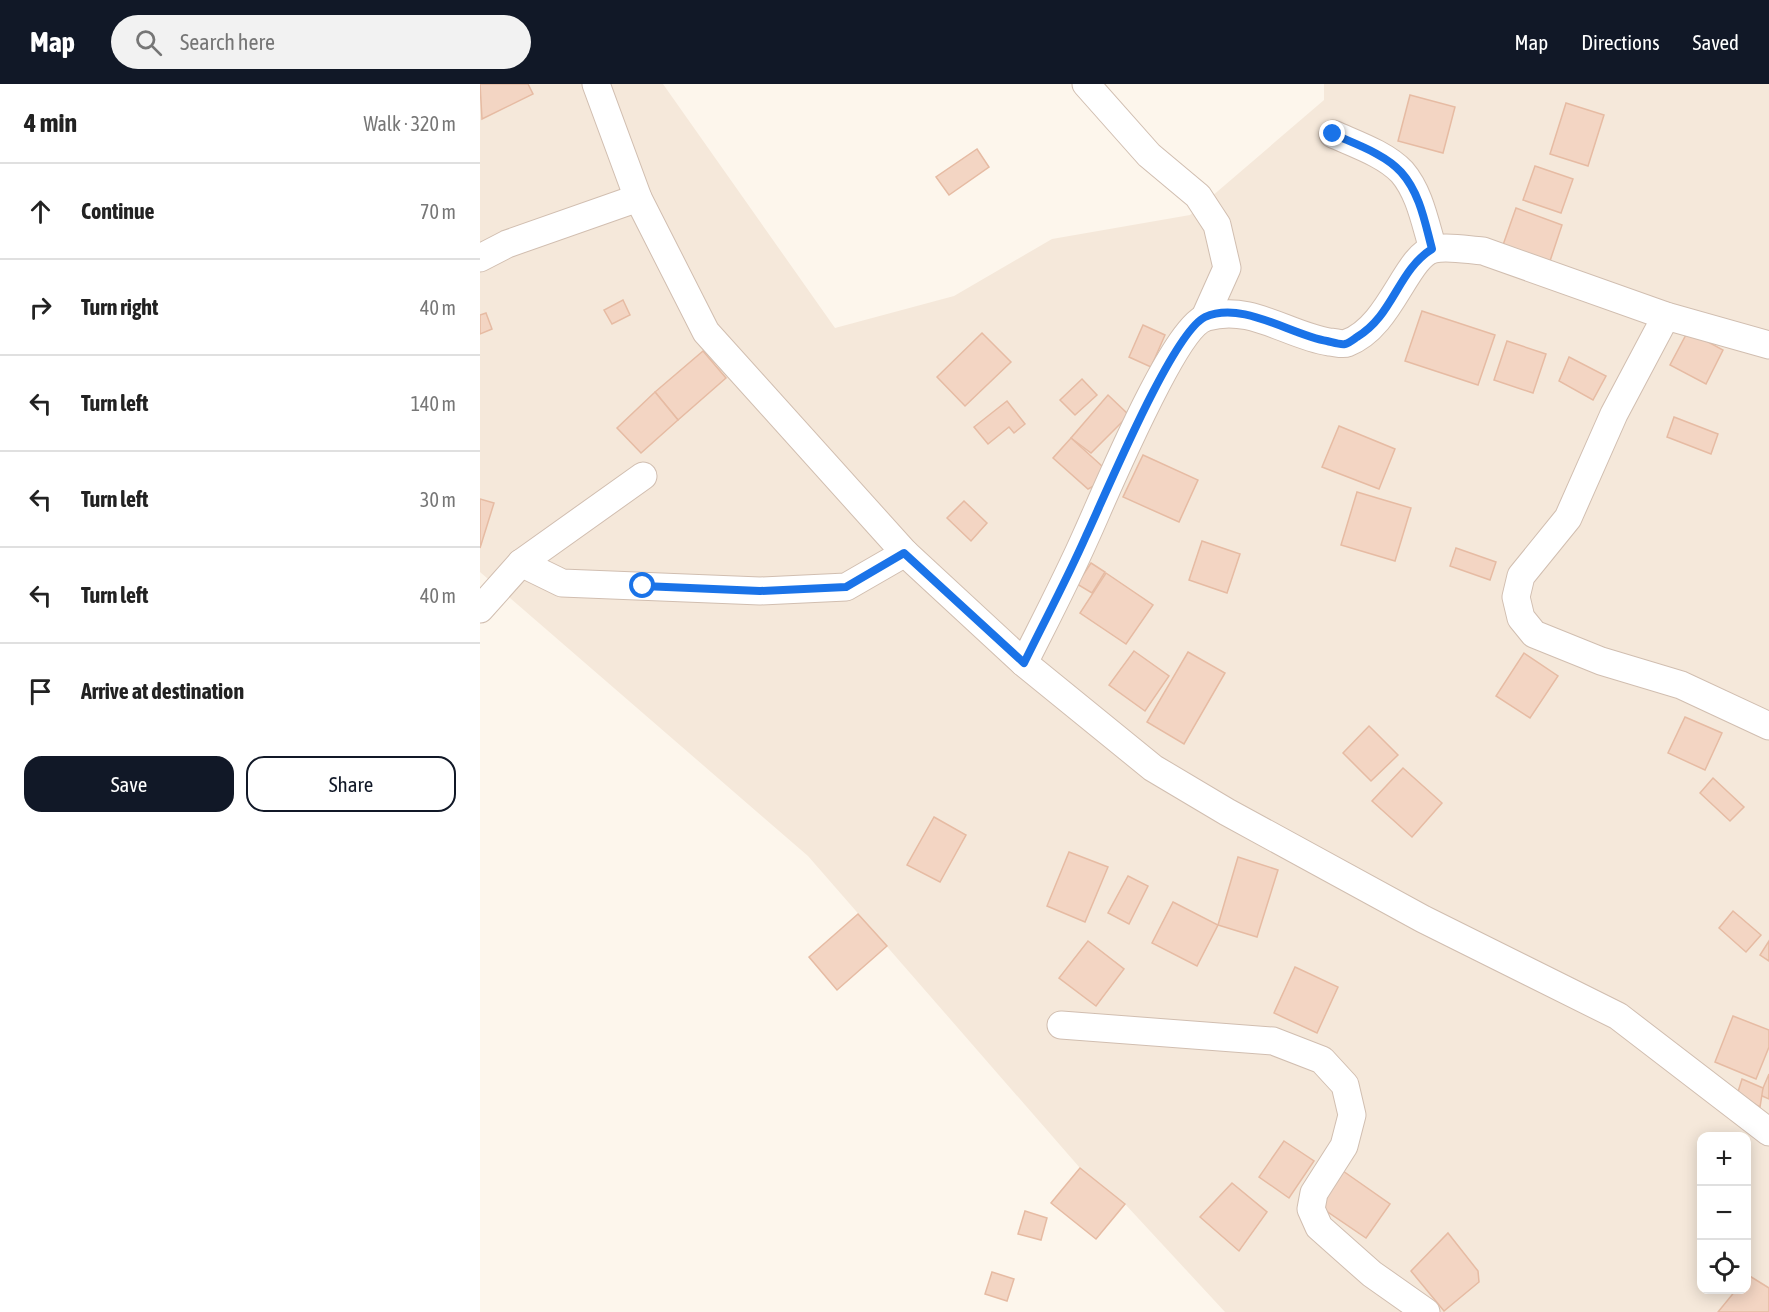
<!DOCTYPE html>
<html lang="en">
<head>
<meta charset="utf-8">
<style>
	:root { --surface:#fff; --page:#f2f2f2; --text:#222; --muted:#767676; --line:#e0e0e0; --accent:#111827 }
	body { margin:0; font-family:"Asap Condensed",sans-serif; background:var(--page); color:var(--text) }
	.controls { position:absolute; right:18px; bottom:18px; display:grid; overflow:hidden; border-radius:12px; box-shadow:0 3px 15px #0003 }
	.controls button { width:54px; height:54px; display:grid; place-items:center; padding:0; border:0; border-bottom:2px solid var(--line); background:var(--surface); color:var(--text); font:30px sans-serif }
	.stop { position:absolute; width:18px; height:18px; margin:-14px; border:4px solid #1a73e8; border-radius:50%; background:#fff }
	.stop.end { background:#1a73e8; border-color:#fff; box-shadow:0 2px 6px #0008 }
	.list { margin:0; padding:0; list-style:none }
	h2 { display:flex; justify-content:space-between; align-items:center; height:78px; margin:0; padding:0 24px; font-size:26px }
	h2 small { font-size:20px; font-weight:400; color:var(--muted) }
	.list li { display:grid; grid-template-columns:39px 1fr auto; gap:18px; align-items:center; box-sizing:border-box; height:96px; padding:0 24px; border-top:2px solid var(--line) }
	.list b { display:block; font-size:22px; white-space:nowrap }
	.list em { font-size:20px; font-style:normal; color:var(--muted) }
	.actions { display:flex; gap:12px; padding:18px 24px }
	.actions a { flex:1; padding:14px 0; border:2px solid var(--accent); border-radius:18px; text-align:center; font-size:21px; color:var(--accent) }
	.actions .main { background:var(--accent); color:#fff }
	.icon { flex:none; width:33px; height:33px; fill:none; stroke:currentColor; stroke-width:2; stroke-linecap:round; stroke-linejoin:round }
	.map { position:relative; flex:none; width:1289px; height:1228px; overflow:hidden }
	header { display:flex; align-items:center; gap:36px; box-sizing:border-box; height:84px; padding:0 30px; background:var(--accent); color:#fff }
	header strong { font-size:28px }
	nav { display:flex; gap:33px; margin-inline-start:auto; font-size:21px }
	.search { width:420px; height:54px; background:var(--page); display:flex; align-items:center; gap:15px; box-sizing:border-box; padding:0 21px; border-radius:33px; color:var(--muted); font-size:22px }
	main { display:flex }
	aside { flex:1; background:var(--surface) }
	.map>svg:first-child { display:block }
	.residential { fill:#f5e8da; fill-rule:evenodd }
	.building { fill:#f3d5c3; stroke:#e6bba3; stroke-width:1.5 }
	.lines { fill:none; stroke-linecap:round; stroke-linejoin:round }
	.minor-casing { stroke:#d1beb0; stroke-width:29 }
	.minor { stroke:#fff; stroke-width:27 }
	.route { stroke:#1a73e8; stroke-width:8 }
</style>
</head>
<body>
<header>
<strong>Map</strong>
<div class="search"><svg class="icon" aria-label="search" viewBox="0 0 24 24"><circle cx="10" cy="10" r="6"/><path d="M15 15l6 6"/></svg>Search here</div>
<nav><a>Map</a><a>Directions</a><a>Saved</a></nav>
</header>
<main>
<aside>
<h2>4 min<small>Walk · 320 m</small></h2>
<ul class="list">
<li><svg class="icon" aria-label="ahead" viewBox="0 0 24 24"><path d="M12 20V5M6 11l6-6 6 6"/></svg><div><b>Continue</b></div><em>70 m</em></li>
<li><svg class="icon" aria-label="right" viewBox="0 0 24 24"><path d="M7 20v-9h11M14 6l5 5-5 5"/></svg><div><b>Turn right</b></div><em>40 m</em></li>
<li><svg class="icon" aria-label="left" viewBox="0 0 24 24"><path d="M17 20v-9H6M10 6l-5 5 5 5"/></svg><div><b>Turn left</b></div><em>140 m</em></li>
<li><svg class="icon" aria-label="left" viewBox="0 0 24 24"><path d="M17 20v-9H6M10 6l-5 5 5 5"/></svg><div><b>Turn left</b></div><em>30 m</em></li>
<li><svg class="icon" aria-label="left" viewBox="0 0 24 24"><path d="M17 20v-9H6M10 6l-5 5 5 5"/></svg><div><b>Turn left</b></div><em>40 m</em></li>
<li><svg class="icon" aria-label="arrive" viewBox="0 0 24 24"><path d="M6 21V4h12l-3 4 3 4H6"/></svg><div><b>Arrive at destination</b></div></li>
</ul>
<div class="actions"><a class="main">Save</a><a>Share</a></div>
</aside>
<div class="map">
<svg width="1289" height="1228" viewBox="0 0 1289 1228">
	<rect width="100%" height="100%" fill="#fdf6ec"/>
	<path class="residential" d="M0,0H183L355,244L474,212L572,155L710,131L844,16V0H1289V1228H745L645,1120L600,1084L328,772L0,488ZM1222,1052H1266V1206H1222Z"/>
	<g class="building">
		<path d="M0,0H48L53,10L2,35Z"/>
		<path d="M930,11L975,23L963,69L918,57Z"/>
		<path d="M1086,19L1124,31L1108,82L1070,70Z"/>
		<path d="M497,65L509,83L469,111L456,93Z"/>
		<path d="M1055,82L1093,95L1081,129L1043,116Z"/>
		<path d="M1036,124L1082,141L1070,177L1023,161Z"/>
		<path d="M143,216L150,231L132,240L124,226Z"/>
		<path d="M942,227L1015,251L998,301L925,277Z"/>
		<path d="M6,229L12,245L0,250V231Z"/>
		<path d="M663,241L685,251L671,283L649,273Z"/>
		<path d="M1208,247L1243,266L1226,300L1190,281Z"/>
		<path d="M502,249L531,278L485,322L457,293Z"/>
		<path d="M1027,257L1066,270L1053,309L1014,296Z"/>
		<path d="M223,267L246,294L198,336L175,308Z"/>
		<path d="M1089,273L1126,292L1113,316L1079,297Z"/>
		<path d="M602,295L617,311L595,331L580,316Z"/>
		<path d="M175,308L198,336L161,369L137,344Z"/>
		<path d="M628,311L649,331L611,369L591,354Z"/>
		<path d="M527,317L545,340L534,349L529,343L508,360L494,343Z"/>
		<path d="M1194,333L1238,350L1231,370L1187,353Z"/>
		<path d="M859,342L915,365L899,405L842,383Z"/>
		<path d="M591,354L633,392L608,405L573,374Z"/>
		<path d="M663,371L718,396L699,438L643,413Z"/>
		<path d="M877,408L931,424L915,477L861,461Z"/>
		<path d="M0,415L14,419L0,464Z"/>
		<path d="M484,417L507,439L491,457L467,434Z"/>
		<path d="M722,457L760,470L747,509L709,496Z"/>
		<path d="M976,464L1016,478L1010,496L970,482Z"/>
		<path d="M611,479L625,488L612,509L597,500Z"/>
		<path d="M626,489L673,521L646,560L600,529Z"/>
		<path d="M654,567L689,592L665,627L629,601Z"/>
		<path d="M708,568L745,589L704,660L667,638Z"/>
		<path d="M1044,569L1078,592L1050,634L1016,612Z"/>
		<path d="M1205,633L1242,649L1225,686L1188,669Z"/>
		<path d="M889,642L918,671L891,697L863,669Z"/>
		<path d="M923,684L962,719L932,753L892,717Z"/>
		<path d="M1233,694L1264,723L1250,737L1220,709Z"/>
		<path d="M454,733L486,751L460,798L427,781Z"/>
		<path d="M589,768L628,783L605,838L567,822Z"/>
		<path d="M758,773L798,786L777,853L738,841Z"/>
		<path d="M648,792L668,802L649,840L628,829Z"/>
		<path d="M693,818L738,841L717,882L672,859Z"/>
		<path d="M1253,827L1281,851L1266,868L1239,844Z"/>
		<path d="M378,830L407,862L357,906L329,873Z"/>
		<path d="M608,857L644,885L616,922L579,894Z"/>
		<path d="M1289,857V877L1280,871Z"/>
		<path d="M815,883L858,903L837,949L794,929Z"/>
		<path d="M1253,932L1289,946V963L1276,995L1235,978Z"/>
		<path d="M1289,990V1015L1280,1011Z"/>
		<path d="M1262,995L1283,1004L1280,1023L1257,1011Z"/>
		<path d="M804,1057L834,1077L809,1114L779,1093Z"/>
		<path d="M600,1084L645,1120L616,1155L571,1119Z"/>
		<path d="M863,1087L910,1120L886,1154L839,1122Z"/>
		<path d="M752,1099L787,1128L759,1167L720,1133Z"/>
		<path d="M545,1127L567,1134L561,1156L538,1150Z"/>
		<path d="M968,1149L998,1187L999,1198L964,1227L931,1187Z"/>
		<path d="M512,1188L534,1195L527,1217L505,1210Z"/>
		<path d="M1268,1191L1289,1204V1228H1238L1256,1206H1266Z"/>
	</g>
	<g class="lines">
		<g class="minor-casing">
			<g id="minor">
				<path d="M116,0L158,114L226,248L425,469L544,579L673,684L747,728L943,835L1138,932L1289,1048"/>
				<path d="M606,0L669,71L718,112L737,141L747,184L725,233"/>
				<path d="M853,50C875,60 905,70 922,88C940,109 945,139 953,165"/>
				<path d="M0,174L27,160L158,114"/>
				<path d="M1186,232L1134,330L1088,434L1041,492L1036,513L1041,534L1054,550L1121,577L1201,601L1289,642"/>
				<path d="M41,479L82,499L280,507L366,503L425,469"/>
				<path d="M0,525L41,479L163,392"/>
				<path d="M544,579C565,537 587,495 606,452C623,415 694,242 727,233C771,220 807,251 849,258C855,258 862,261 867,259C911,243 926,171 954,165C969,162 988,166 1003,167L1186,232L1289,261"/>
				<path d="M581,941L793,957L842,976L865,1001L872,1031L864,1062L834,1109L831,1125L839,1143L892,1190L946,1228"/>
			</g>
		</g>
		<use href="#minor" class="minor"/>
	</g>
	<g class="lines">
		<path class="route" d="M163,502L280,507L366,503L424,469L544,579C565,536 587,495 606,452C625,412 692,249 725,233C762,216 811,251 847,257C852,258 860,261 865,260C869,259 874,255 877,253C913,232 918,186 952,165C945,139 940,109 921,88C905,70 875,60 853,50"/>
	</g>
</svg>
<div class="controls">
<button>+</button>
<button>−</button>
<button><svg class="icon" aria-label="locate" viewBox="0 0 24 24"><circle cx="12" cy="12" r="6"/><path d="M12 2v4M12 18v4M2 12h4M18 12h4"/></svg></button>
</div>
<div class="stop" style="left:163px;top:502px"></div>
<div class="stop end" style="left:853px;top:50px"></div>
</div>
</main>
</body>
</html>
